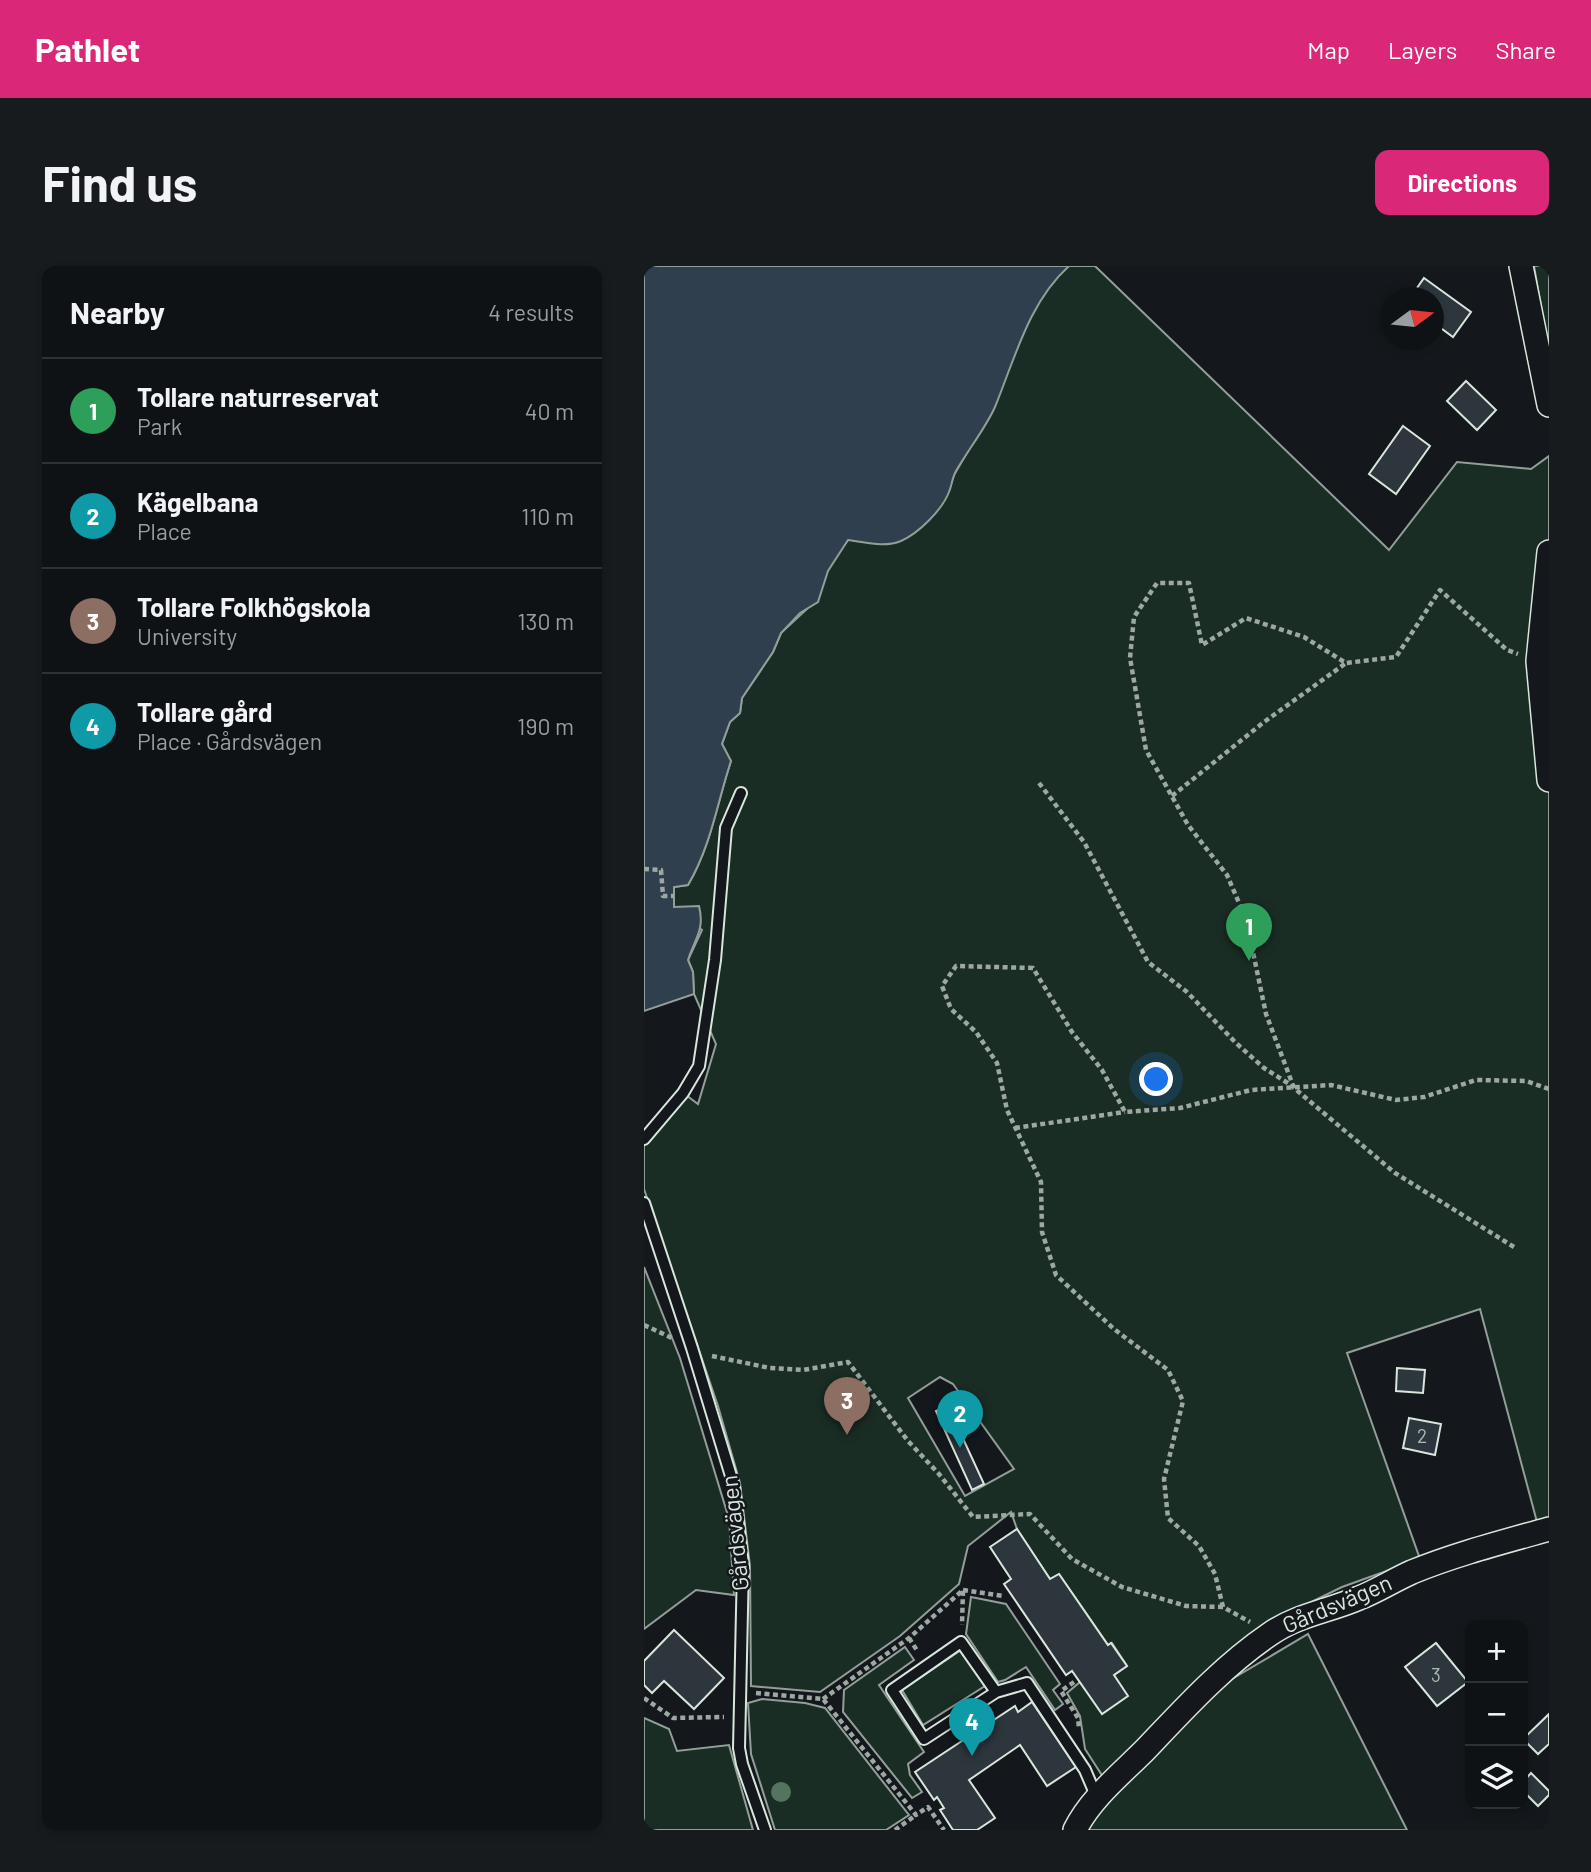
<!DOCTYPE html>
<html lang="en">
<head>
<meta charset="utf-8">
<style>
	:root { --surface:#0f1215; --page:#181b1e; --text:#f1f3f6; --muted:#9b9ea0; --line:#2f3234; --accent:#db2777 }
	body { margin:0; font-family:Barlow,sans-serif; background:var(--page); color:var(--text) }
	.controls { position:absolute; right:21px; bottom:21px; display:grid; overflow:hidden; border-radius:14px; box-shadow:0 4px 10px #0003 }
	.controls button { width:63px; height:63px; display:grid; place-items:center; padding:0; border:0; border-bottom:2px solid var(--line); background:var(--surface); color:var(--text); font:35px sans-serif }
	.compass { position:absolute; left:737px; top:21px; width:63px; height:63px; border-radius:50%; background:var(--surface); box-shadow:0 4px 10px #0003; rotate:75deg }
	.you { position:absolute; left:513px; top:814px; width:24px; height:24px; margin:-18px; border:5px solid #fff; border-radius:50%; background:#1a73e8; box-shadow:0 0 0 10px #1a73e833 }
	.badge { display:grid; place-items:center; width:46px; height:46px; border-radius:50%; background:var(--accent); color:#fff; font-size:23px; font-weight:700 }
	.pin { position:absolute; translate:-50% -58px; filter:drop-shadow(0 2px 4px #0008) }
	.pin::after { content:''; position:absolute; top:37px; width:24px; height:21px; background:inherit; clip-path:polygon(0 0,100% 0,50% 100%) }
	.list { margin:0; padding:0; list-style:none }
	h2 { display:flex; justify-content:space-between; align-items:center; height:91px; margin:0; padding:0 28px; font-size:30px }
	h2 small { font-size:23px; font-weight:400; color:var(--muted) }
	.list li { display:grid; grid-template-columns:46px 1fr auto; gap:21px; align-items:center; box-sizing:border-box; height:105px; padding:0 28px; border-top:2px solid var(--line) }
	.list b { display:block; font-size:26px; white-space:nowrap }
	.list p { margin:0; font-size:23px; white-space:nowrap; color:var(--muted) }
	.list em { font-size:23px; font-style:normal; color:var(--muted) }
	.icon { flex:none; width:38px; height:38px; fill:none; stroke:currentColor; stroke-width:2; stroke-linecap:round; stroke-linejoin:round }
	.map { position:relative; flex:none; width:905px; height:1564px; overflow:hidden; border-radius:14px }
	header { display:flex; align-items:center; gap:42px; box-sizing:border-box; height:98px; padding:0 35px; background:var(--accent); color:#fff }
	header strong { font-size:33px }
	nav { display:flex; gap:38px; margin-inline-start:auto; font-size:24px }
	.intro { display:flex; align-items:center; justify-content:space-between; box-sizing:border-box; height:168px; padding:0 42px }
	h1 { margin:0; font-size:49px }
	.button { padding:18px 32px; border-radius:14px; background:var(--accent); color:#fff; font-size:24px; font-weight:700 }
	main { display:flex; gap:42px; padding:0 42px }
	aside { flex:1; background:var(--surface); border-radius:14px; box-shadow:0 4px 10px #0003 }
	.map>svg:first-child { display:block }
	.green { fill:#1a2d24; stroke:#939e99; stroke-width:2; fill-rule:evenodd }
	.water { fill:#2f3f4d; stroke:#939e99; stroke-width:2 }
	.building { fill:#2c363c; stroke:#d8e6dc; stroke-width:2 }
	.lines { fill:none; stroke-linecap:round; stroke-linejoin:round }
	.service-casing { stroke:#d8e6dc; stroke-width:14 }
	.minor-casing { stroke:#d8e6dc; stroke-width:26 }
	.path { stroke:#9da8a2; stroke-width:4.5; stroke-dasharray:5 3.5; stroke-linecap:butt }
	.service { stroke:#14181c; stroke-width:10 }
	.minor { stroke:#14181c; stroke-width:23 }
	.tree { fill:#55745f }
	.labels { text-anchor:middle; stroke-width:5; stroke-linejoin:round; paint-order:stroke }
	.number-label { font-size:19px; fill:#adbab4 }
	.street-label { font-size:23px; fill:#d8e6dc; stroke:#14181c }
</style>
</head>
<body>
<header>
<strong>Pathlet</strong>
<nav><a>Map</a><a>Layers</a><a>Share</a></nav>
</header>
<div class="intro"><h1>Find us</h1><a class="button">Directions</a></div>
<main>
<aside>
<h2>Nearby<small>4 results</small></h2>
<ul class="list">
<li><span class="badge" style="background:#2e9e5b">1</span><div><b>Tollare naturreservat</b><p>Park</p></div><em>40 m</em></li>
<li><span class="badge" style="background:#0f9aa8">2</span><div><b>Kägelbana</b><p>Place</p></div><em>110 m</em></li>
<li><span class="badge" style="background:#8d6e63">3</span><div><b>Tollare Folkhögskola</b><p>University</p></div><em>130 m</em></li>
<li><span class="badge" style="background:#0f9aa8">4</span><div><b>Tollare gård</b><p>Place · Gårdsvägen</p></div><em>190 m</em></li>
</ul>
</aside>
<div class="map">
<svg width="905" height="1564" viewBox="0 0 905 1564">
	<rect width="100%" height="100%" fill="#14181c"/>
	<g class="green">
		<path d="M403,0H451L745,284L813,196L887,203L905,190V1252L893,1256L836,1043L703,1087L776,1293L698,1321L616,1361L544,1428L461,1514L441,1483L436,1450L423,1427L436,1416L470,1409L483,1400L468,1377L464,1379L415,1308L406,1313L373,1263L367,1246L324,1280L315,1318L256,1370L176,1426L107,1420L106,1300L96,1217L74,1140L0,923V879L42,829L54,838L72,778L50,728L49,706L44,694L58,664L30,641V621L44,619C67,580 73,537 87,495L78,478L86,456L96,447L98,432L129,386L137,367L163,343L181,305L204,274L305,224L310,209L324,185ZM296,1111L309,1118L370,1203L321,1230L264,1132Z"/>
		<path d="M890,0H905V87Z"/>
		<path d="M0,1001L36,1092L85,1253L90,1329L52,1324L0,1363Z"/>
		<path d="M327,1331L362,1338L416,1418L409,1424L419,1438L411,1444L382,1401L361,1414L354,1416L322,1368Z"/>
		<path d="M664,1368L763,1564H437L552,1442L588,1413Z"/>
		<path d="M261,1381L270,1394L235,1419L280,1486L264,1498L266,1509L278,1526L268,1532L199,1446L200,1424Z"/>
		<path d="M317,1384L341,1420L279,1459L258,1424Z"/>
		<path d="M118,1433L161,1437L181,1442L265,1549L242,1564H131L107,1488L104,1437Z"/>
		<path d="M0,1452L25,1463L33,1485L85,1479L109,1564H0Z"/>
	</g>
	<path class="water" d="M0,0H425C385,36 371,92 351,141C341,163 324,184 312,205C308,212 308,219 305,226C298,244 275,267 257,275C240,282 221,276 204,274L184,305L174,336L156,347L137,367L129,386L98,432L96,447L86,456L78,478L87,495C73,537 67,580 44,619L30,621V641L55,640C61,664 51,672 44,694L49,706L50,728L0,745Z"/>
	<g class="building">
		<path d="M780,12L827,46L809,71L790,57V32H766Z"/>
		<path d="M822,115L852,144L833,164L803,135Z"/>
		<path d="M759,160L786,180L752,228L725,208Z"/>
		<path d="M753,1102L781,1104L779,1127L752,1125Z"/>
		<path d="M304,1140L340,1218L328,1224L292,1145Z"/>
		<path d="M765,1152L797,1158L791,1189L759,1182Z"/>
		<path d="M373,1263L406,1313L415,1308L464,1379L467,1377L483,1400L470,1409L484,1430L458,1448L428,1405L422,1409L360,1318L367,1313L346,1281Z"/>
		<path d="M30,1364L80,1412L50,1443L20,1415L8,1427L0,1419V1395Z"/>
		<path d="M792,1377L824,1416L793,1440L761,1401Z"/>
		<path d="M388,1436L432,1501L403,1520L376,1479L325,1514L351,1552L333,1564H309L296,1544L300,1542L293,1531L290,1534L271,1506L371,1440L374,1446Z"/>
		<path d="M905,1448V1478L894,1488L879,1473Z"/>
		<path d="M887,1507L905,1525V1529L894,1540L879,1525V1516Z"/>
	</g>
	<g class="lines">
		<g class="service-casing">
			<g id="service">
				<path d="M0,873L39,827L55,800L71,694L82,562L97,527"/>
				<path d="M0,937L48,1082L90,1220L99,1299L95,1482L98,1498L121,1564"/>
				<path d="M352,1426L317,1376L248,1424L280,1473L352,1426L383,1417L441,1504L453,1532"/>
			</g>
		</g>
		<g class="minor-casing">
			<g id="minor">
				<path d="M877,0L905,139"/>
				<path d="M905,286L894,395L905,514"/>
				<path d="M431,1564C446,1533 477,1508 501,1484C540,1443 579,1400 626,1368C653,1349 685,1345 715,1332C733,1325 750,1314 768,1306C812,1288 859,1276 905,1263"/>
			</g>
		</g>
		<g class="path">
			<path d="M395,517L440,576L504,696L543,726L592,777L620,802L650,821"/>
			<path d="M528,530L620,456L702,397"/>
			<path d="M0,603L17,604L19,630H30"/>
			<path d="M371,862L481,846"/>
			<path d="M870,981L751,907L650,822L622,748L602,653L583,609L544,559L502,484L486,392L490,351L513,317H545L558,379L602,352L660,371L702,397L752,391L796,324L863,384L874,388"/>
			<path d="M0,1059L28,1072"/>
			<path d="M68,1090L126,1102L159,1104L204,1096L264,1175L295,1208L329,1251L386,1248L428,1293L478,1321L542,1340L579,1341L606,1356"/>
			<path d="M319,1324L359,1330"/>
			<path d="M579,1341L571,1308L555,1280L524,1252L520,1213L539,1135L524,1104L470,1063L412,1009L398,966L397,916L363,844L353,797L332,766L307,743L298,720L312,700L389,702L428,766L458,804L481,846L536,842L607,824L687,819L752,834L780,831L832,814L882,815L905,823"/>
			<path d="M265,1372L274,1386"/>
			<path d="M430,1416L417,1425L434,1452L435,1462"/>
			<path d="M112,1427L179,1433L272,1549L284,1541L300,1564"/>
			<path d="M0,1432L29,1452L80,1451"/>
			<path d="M179,1433L265,1372L319,1324L318,1359"/>
			<path d="M251,1564L272,1549"/>
		</g>
		<use href="#service" class="service"/>
		<use href="#minor" class="minor"/>
	</g>
	<circle class="tree" cx="137" cy="1526" r="10"/>
	<g class="labels">
		<g class="number-label">
			<text x="778" y="1177">2</text>
			<text x="792" y="1416">3</text>
		</g>
		<g class="street-label">
			<text transform="translate(91 1267) rotate(-96)" y="8">Gårdsvägen</text>
			<text transform="translate(693 1338) rotate(-23)" y="8">Gårdsvägen</text>
		</g>
	</g>
</svg>
<div class="controls">
<button>+</button>
<button>−</button>
<button><svg class="icon" aria-label="layers" viewBox="0 0 24 24"><path d="M12 4l9 5-9 5-9-5zM3 14l9 5 9-5"/></svg></button>
</div>
<svg class="compass" viewBox="-18 -18 36 36"><path d="M0-13l5 13h-10z" fill="#e53935"/><path d="M0 13l5-13h-10z" fill="#9b9ea0"/></svg>
<div class="you"></div>
<div class="pin badge" style="left:605px;top:695px;background:#2e9e5b">1</div>
<div class="pin badge" style="left:316px;top:1182px;background:#0f9aa8">2</div>
<div class="pin badge" style="left:203px;top:1169px;background:#8d6e63">3</div>
<div class="pin badge" style="left:328px;top:1490px;background:#0f9aa8">4</div>
</div>
</main>
</body>
</html>
